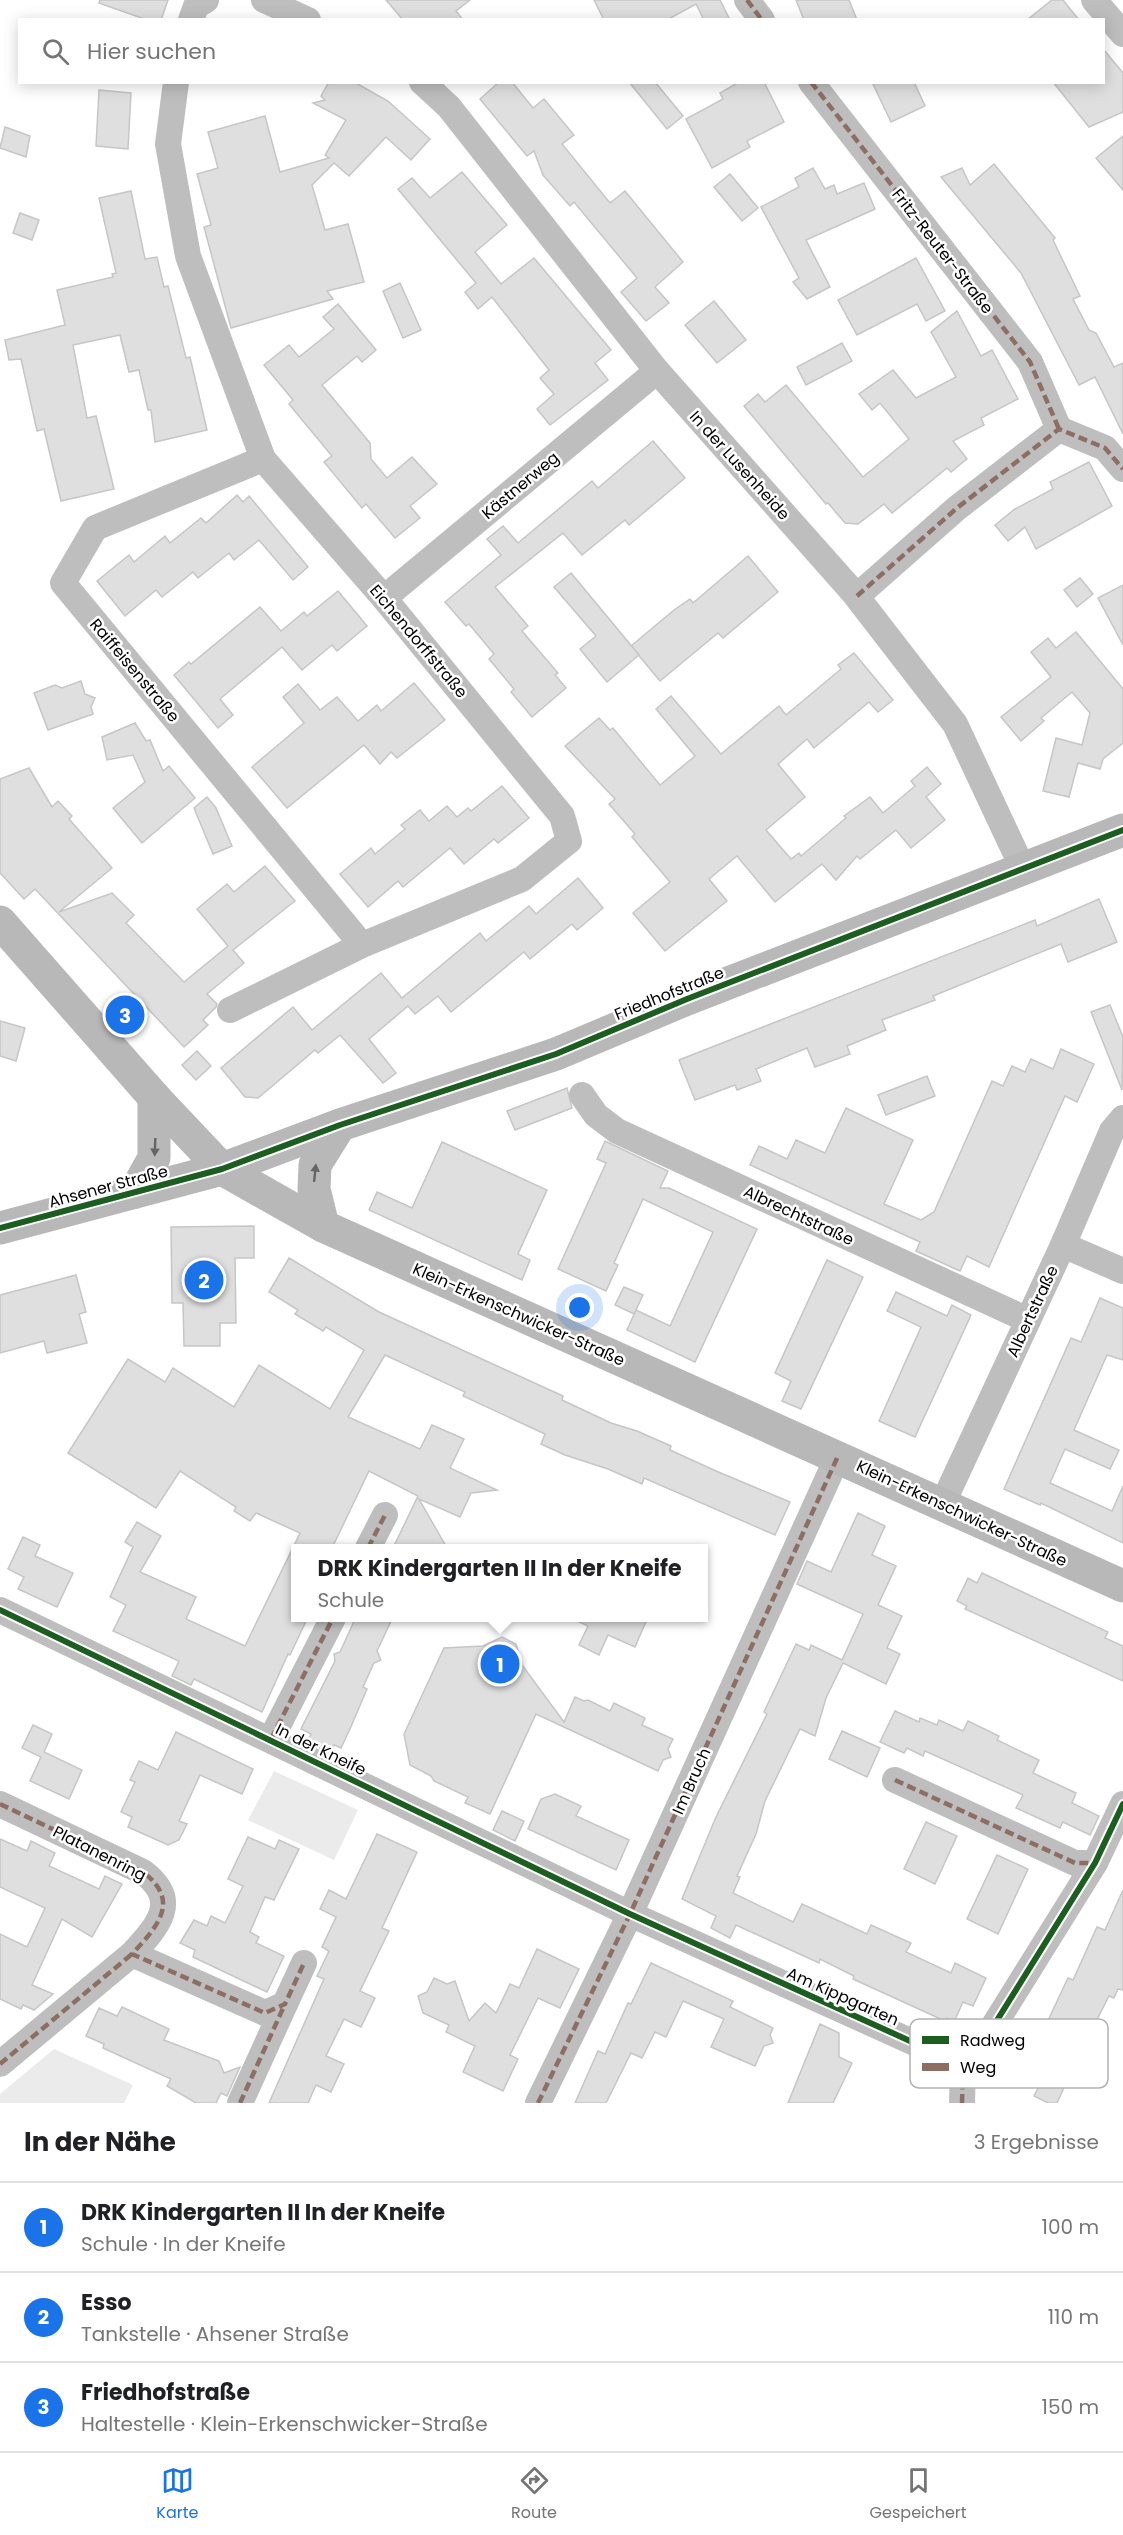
<!DOCTYPE html>
<html lang="de">
<head>
<meta charset="utf-8">
<style>
	:root { --surface:#fff; --page:#f2f2f2; --text:#202124; --muted:#757577; --line:#e0e0e0; --accent:#1a73e8 }
	body { margin:0; font-family:Poppins,sans-serif; background:var(--page); color:var(--text) }
	.you { position:absolute; left:580px; top:1308px; width:21px; height:21px; margin:-15px; border:4px solid #fff; border-radius:50%; background:#1a73e8; box-shadow:0 0 0 9px #1a73e833 }
	.badge { display:grid; place-items:center; width:39px; height:39px; border-radius:50%; background:var(--accent); color:#fff; font-size:20px; font-weight:700 }
	.pin { position:absolute; translate:-50% -50%; border:3px solid #fff; box-shadow:0 2px 6px #0006 }
	.popup { position:absolute; left:291px; top:1544px; width:417px; height:78px; box-sizing:border-box; display:grid; place-content:center; border-radius:0px; background:var(--surface); filter:drop-shadow(0 2px 4px #0005); font-size:20px; white-space:nowrap; color:var(--muted) }
	.popup b { font-size:22px; color:var(--text) }
	.popup::after { content:''; position:absolute; left:50%; top:100%; margin-left:-12px; border:12px solid transparent; border-top-color:var(--surface) }
	.list { margin:0; padding:0; list-style:none }
	h2 { display:flex; justify-content:space-between; align-items:center; height:78px; margin:0; padding:0 24px; font-size:26px }
	h2 small { font-size:20px; font-weight:400; color:var(--muted) }
	.list li { display:grid; grid-template-columns:39px 1fr auto; gap:18px; align-items:center; box-sizing:border-box; height:90px; padding:0 24px; border-top:2px solid var(--line) }
	.list b { display:block; font-size:22px; white-space:nowrap }
	.list p { margin:0; font-size:20px; white-space:nowrap; color:var(--muted) }
	.list em { font-size:20px; font-style:normal; color:var(--muted) }
	.icon { flex:none; width:33px; height:33px; fill:none; stroke:currentColor; stroke-width:2; stroke-linecap:round; stroke-linejoin:round }
	.map { position:relative; flex:none; width:1123px; height:2103px; overflow:hidden }
	.search { position:absolute; background:var(--surface); box-shadow:0 3px 15px #0003; left:18px; right:18px; top:18px; height:66px; display:flex; align-items:center; gap:15px; box-sizing:border-box; padding:0 21px; border-radius:0px; color:var(--muted); font-size:22px }
	.sheet { height:348px; background:var(--surface) }
	nav { display:flex; justify-content:space-around; align-items:center; box-sizing:border-box; height:84px; border-top:2px solid var(--line); background:var(--surface); font-size:16px; color:var(--muted) }
	nav a { display:grid; justify-items:center; gap:3px }
	nav .on { color:var(--accent) }
	.map>svg:first-child { display:block }
	.green { fill:#ebebeb }
	.building { fill:#dfdfdf; stroke:#c6c6c6; stroke-width:1.5 }
	.lines { fill:none; stroke-linecap:round; stroke-linejoin:round }
	.street { stroke:#bebebe; stroke-width:26 }
	.secondary { stroke:#b8b8b8; stroke-width:33 }
	.quiet { stroke:#8d6e63; stroke-width:4.5; stroke-dasharray:9 4.5; stroke-linecap:butt }
	.cycleway-casing { stroke:#fff; stroke-width:10 }
	.cycleway { stroke:#1b5e20; stroke-width:6 }
	.oneway { fill:#656565 }
	.labels { text-anchor:middle; stroke-width:5; stroke-linejoin:round; paint-order:stroke }
	.street-label { font-size:16px; fill:#000; stroke:#fff }
	.key { fill:#fff; stroke:#b2b2b2; stroke-width:1.5 }
	.key-label { font-size:16px; fill:#000 }
</style>
</head>
<body>
<div class="map">
<svg width="1123" height="2103" viewBox="0 0 1123 2103">
	<rect width="100%" height="100%" fill="#fff"/>
	<g class="green">
		<path d="M274,1771L358,1810L334,1860L248,1820Z"/>
		<path d="M54,2049L133,2085L124,2103H0V2094Z"/>
	</g>
	<g class="building">
		<path d="M100,0H168L161,20H147L99,3Z"/>
		<path d="M386,0H470L456,11L463,20H403Z"/>
		<path d="M594,0H720L730,20H704L696,4L667,20H604Z"/>
		<path d="M796,0H849L857,20H804Z"/>
		<path d="M1052,0H1063L1079,20H1027Z"/>
		<path d="M1104,50L1123,73V112L1089,127L1053,82H1104Z"/>
		<path d="M329,82L356,83L388,101L430,139L411,160L386,137L349,176L334,163L312,185L325,230L348,224L364,282L327,291L333,299L231,328L204,227L211,225L197,174L218,168L208,132L265,116L280,172L329,158L325,155L346,120L313,103L325,100L321,96Z"/>
		<path d="M499,82H512L533,108L544,99L574,135L562,144L610,203L625,191L683,262L655,287L669,303L646,321L621,292L637,278L574,202L570,206L543,175L534,151L527,156L480,99Z"/>
		<path d="M629,82H655L683,116L667,129Z"/>
		<path d="M739,82H764L784,122L747,141L750,147L712,168L686,119L723,99L720,93Z"/>
		<path d="M872,82H914L925,106L891,122Z"/>
		<path d="M99,90L131,93L128,149L96,146Z"/>
		<path d="M5,127L30,136L26,157L0,148Z"/>
		<path d="M1123,136V190L1096,158Z"/>
		<path d="M994,164L1055,238L1053,240L1080,296L1073,299L1089,330L1096,333L1114,367L1123,363V434L1095,377L1079,385L1021,273L941,177L962,168L970,185Z"/>
		<path d="M813,168L825,189L834,185L837,194L864,183L875,209L806,240L830,287L807,299L793,282L799,278L761,207L799,187L795,178Z"/>
		<path d="M462,172L507,225L475,252L501,284L534,258L611,350L595,363L608,380L550,425L537,409L554,394L540,378L549,370L492,297L478,309L465,292L476,283L398,189L412,178L430,198Z"/>
		<path d="M730,174L758,208L742,221L714,187Z"/>
		<path d="M131,191L145,259L157,257L164,287L168,286L186,358L190,357L207,430L155,442L151,410H148L139,370L129,372L120,335L73,345L87,418L96,416L114,489L61,501L44,429L37,431L21,359L9,360L5,340L65,325L57,290L113,277L112,274L116,273L99,198Z"/>
		<path d="M20,213L39,220L32,240L13,233Z"/>
		<path d="M916,258L945,311L926,321L917,304L857,335L838,300Z"/>
		<path d="M400,283L421,330L403,338L383,291Z"/>
		<path d="M714,301L746,340L717,363L685,325Z"/>
		<path d="M338,304L376,350L362,362L357,356L322,385L370,443L371,459L387,478L412,457L437,484L410,506L420,518L395,538L366,504L362,508L324,462L332,456L289,404L293,400L264,365L289,345L299,357L334,329L323,317Z"/>
		<path d="M957,311L981,356L992,350L1018,399L981,418L984,425L953,441L967,459L951,472L947,468L892,513L884,504L858,524L845,523L828,503L826,504L744,406L758,394L765,402L786,385L863,477L909,439L880,403L872,410L859,394L893,370L916,398L956,377L931,332Z"/>
		<path d="M842,343L852,361L806,385L797,367Z"/>
		<path d="M653,441L685,478L629,525L625,520L582,555L563,533L495,587L528,626L522,631L558,673L555,675L566,688L532,717L511,692L514,689L489,659L494,654L469,624L466,626L445,602L501,555L487,539L503,526L518,543L592,481L598,488Z"/>
		<path d="M1089,462L1112,506L1036,549L1025,527L1008,541L995,525L1015,509L1053,489L1050,482Z"/>
		<path d="M237,495L243,502L249,496L308,567L293,580L259,540L234,560L229,553L198,578L193,572L162,597L156,590L125,616L97,581L129,555L134,562L165,536L170,543L201,518L206,523Z"/>
		<path d="M748,556L778,592L723,638L718,633L660,681L631,646L674,610L690,599L693,603Z"/>
		<path d="M571,573L639,655L607,682L580,649L596,636L554,587Z"/>
		<path d="M1080,578L1093,594L1077,607L1064,590Z"/>
		<path d="M1123,585V645L1098,598Z"/>
		<path d="M338,591L367,626L337,651L332,645L302,670L282,647L220,699L233,715L218,728L174,675L189,662L191,664L260,607L281,631L304,612L307,616Z"/>
		<path d="M1076,632L1123,689V743L1103,759L1100,769L1078,763L1069,797L1043,791L1056,738L1082,745L1090,713L1072,692L1041,718L1044,721L1021,741L1001,717L1051,677L1031,652L1048,638L1056,648Z"/>
		<path d="M854,653L893,700L878,712L869,702L814,748L807,739L778,764L805,797L766,830L791,859L799,853L801,856L846,818L844,816L870,797L883,813L915,786L911,781L927,767L941,784L926,797L945,820L911,848L896,830L860,859L857,856L836,880L822,864L775,902L737,856L709,879L727,901L665,951L633,913L670,882L632,837L635,834L609,804L615,799L565,746L599,718L610,730L613,728L660,785L695,756L656,709L671,696L721,754L779,706L786,715L841,669L838,665Z"/>
		<path d="M81,681L85,694L95,698L91,707L93,714L48,730L34,693L55,685L62,688Z"/>
		<path d="M414,683L445,720L397,758L391,752L380,764L364,745L287,808L252,767L304,723L283,697L298,684L320,710L337,697L358,721L377,705L381,711Z"/>
		<path d="M135,723L146,741L150,740L163,771L169,766L195,798L142,843L113,808L145,782L133,755L107,760L102,737Z"/>
		<path d="M29,768L52,807L58,801L72,816L69,819L112,868L59,912L112,893L134,915L126,923L184,982L228,946L197,909L227,884L234,892L265,866L295,901L233,950L244,963L207,994L217,1004L216,1007L203,1020L208,1025L184,1047L35,889L24,899L0,873V779Z"/>
		<path d="M502,786L529,818L498,843L494,839L464,864L450,848L403,887L398,881L368,907L340,874L371,848L375,854L405,829L401,825L420,810L429,821L447,806L457,817L468,808L471,811Z"/>
		<path d="M207,797L216,808L232,846L213,854L194,808Z"/>
		<path d="M578,878L603,908L577,930L572,924L530,959L524,952L451,1012L438,996L415,1014L408,1006L369,1039L396,1073L383,1083L340,1035L318,1053L315,1050L258,1098L245,1097L221,1068L293,1007L312,1030L381,973L402,998L480,933L486,941L529,906L536,914Z"/>
		<path d="M1099,899L1117,942L1068,962L1061,944L933,996L935,1000L882,1020L886,1030L847,1046L850,1054L815,1067L807,1048L756,1069L761,1081L737,1090L735,1085L695,1100L679,1060L1035,920L1037,926Z"/>
		<path d="M1110,1005L1123,1037L1122,1090L1091,1012Z"/>
		<path d="M0,1021L25,1028L16,1061L0,1056Z"/>
		<path d="M1061,1049L1094,1064L1077,1102L1065,1096L989,1267L967,1256L960,1271L916,1251L920,1242L750,1165L759,1146L787,1159L796,1140L825,1153L846,1108L913,1140L884,1204L921,1220L934,1212L992,1081L1003,1086L1012,1066L1025,1072L1031,1059L1053,1069Z"/>
		<path d="M197,1051L211,1066L196,1080L182,1065Z"/>
		<path d="M927,1076L935,1096L886,1115L878,1095Z"/>
		<path d="M567,1088L572,1108L515,1130L507,1111Z"/>
		<path d="M605,1141L668,1171L660,1188H669L757,1229L695,1362L627,1330L636,1310L670,1326L713,1232L643,1199L614,1263L618,1265L606,1291L558,1269L606,1163L597,1159Z"/>
		<path d="M442,1142L547,1190L518,1254L530,1260L522,1280L369,1210L377,1192L412,1208Z"/>
		<path d="M254,1226V1258H235L236,1323H220V1346H184L183,1303H172L171,1227Z"/>
		<path d="M289,1258L379,1312L563,1396L562,1400L611,1423L637,1431L671,1446L670,1450L716,1471L790,1502L775,1535L644,1478L642,1484L608,1469L565,1455L541,1444L545,1434L463,1396L465,1392L385,1355L348,1417L420,1449L432,1425L464,1439L450,1468L497,1490L471,1493L460,1517L419,1499L447,1548H393L418,1496L369,1471L332,1548H296V1617H308L290,1655L288,1654L262,1712L194,1679L191,1685L172,1676L179,1661L113,1631L126,1605L110,1597L133,1547L125,1542L137,1522L161,1536L140,1572L196,1597L186,1619L245,1646L300,1533L256,1513L250,1521L234,1511L236,1507L180,1471L156,1508L68,1453L128,1359L165,1382L173,1368L234,1407L259,1365L330,1409L364,1350L326,1327L323,1331L295,1314L298,1310L269,1292Z"/>
		<path d="M827,1260L863,1277L801,1409L782,1401L791,1381L775,1373Z"/>
		<path d="M76,1275L86,1312L79,1314L87,1343L47,1353L44,1341L0,1353V1295Z"/>
		<path d="M624,1287L643,1295L634,1314L615,1305Z"/>
		<path d="M896,1292L947,1316L952,1305L971,1315L915,1437L879,1421L921,1327L887,1311Z"/>
		<path d="M1100,1298L1123,1308V1360L1107,1355L1074,1430L1119,1450L1110,1469L1065,1449L1050,1483L1112,1511L1123,1486V1543L1041,1503L1040,1505L1004,1489L1071,1338L1081,1342Z"/>
		<path d="M858,1513L885,1526L872,1555L896,1566L878,1605L902,1616L887,1648L900,1654L886,1684L843,1663L826,1698L815,1736L800,1729L765,1801L756,1834L737,1876L740,1877L733,1893L793,1922L802,1904L867,1934L871,1925L911,1943L906,1952L951,1973L955,1963L986,1978L973,2006L963,2002L954,2022L947,2018L945,2021L853,1979L854,1976L820,1959L819,1963L736,1925L730,1938L711,1928L716,1916L682,1899L716,1817L767,1714L764,1712L796,1644L809,1650L811,1645L842,1660L863,1614L797,1584L807,1561L831,1572Z"/>
		<path d="M23,1537L40,1545L35,1556L73,1573L57,1607L18,1589L24,1577L8,1569Z"/>
		<path d="M982,1573L1108,1632L1105,1638L1123,1646V1681L965,1609L967,1606L957,1601L968,1578L977,1583Z"/>
		<path d="M356,1617H393L377,1651L381,1660L374,1663L363,1687L367,1689L350,1729L341,1748L334,1745L330,1753L307,1742L311,1734L301,1729L335,1661L334,1654L340,1652Z"/>
		<path d="M569,1617H648L635,1647L608,1635L599,1655L579,1645L588,1626Z"/>
		<path d="M502,1637L516,1644L522,1665L564,1722L575,1697L584,1701L588,1700L610,1711L614,1703L645,1718L642,1725L673,1739L668,1749L671,1757L663,1760L658,1771L536,1714L490,1814L465,1803L468,1797L434,1781L431,1776L410,1765L404,1734L444,1648L483,1646Z"/>
		<path d="M895,1711L919,1722L920,1718L937,1725L939,1720L963,1731L968,1721L999,1736L997,1740L1039,1760L1033,1773L1076,1793L1072,1803L1099,1816L1090,1835L1063,1822L1060,1828L1016,1808L1023,1795L925,1751L923,1756L907,1748L904,1753L880,1742Z"/>
		<path d="M33,1725L52,1734L44,1752L82,1770L69,1799L30,1781L41,1757L22,1748Z"/>
		<path d="M842,1731L880,1748L867,1777L829,1759Z"/>
		<path d="M176,1732L253,1769L242,1794L200,1775L179,1821L187,1824L179,1840L168,1845L128,1827L132,1817L121,1812L135,1782L130,1780L139,1761L158,1770Z"/>
		<path d="M555,1794L581,1806L576,1816L629,1840L616,1870L528,1829L541,1799Z"/>
		<path d="M502,1811L524,1821L515,1841L493,1830Z"/>
		<path d="M926,1822L957,1836L935,1884L904,1869Z"/>
		<path d="M377,1834L417,1852L382,1928L389,1931L360,1991L375,1998L361,2027L344,2019L326,2056L344,2064L331,2092L316,2085L308,2103H269L324,1979L317,1976L329,1951L322,1947L336,1917L320,1909L329,1890L346,1899Z"/>
		<path d="M248,1837L275,1849L279,1840L299,1849L274,1900L265,1897L250,1932L259,1937L256,1943L284,1956L267,1992L193,1957L195,1950L180,1943L194,1920L207,1926L211,1916L225,1923L243,1886L228,1879Z"/>
		<path d="M0,1839L27,1851L31,1841L55,1853L49,1866L99,1889L105,1876L122,1884L92,1937L62,1919L32,1985L53,1994L34,2010L23,2005L21,2009L0,1999V1934L27,1947L45,1908L0,1887Z"/>
		<path d="M997,1855L1028,1869L998,1934L967,1919Z"/>
		<path d="M1123,1890V1990L1118,1989L1114,1998L1109,1996L1076,2061L1079,2067L1075,2076L1068,2079L1057,2103H1048L1034,2096L1039,2086L1013,2074L1033,2030L1042,2033L1068,1978L1073,1980L1097,1927L1105,1930Z"/>
		<path d="M537,1949L579,1969L560,2008L538,1998L510,2055L518,2059L503,2091L463,2072L475,2046L446,2032L449,2025L423,2013L418,1996L427,1992L434,1978L447,1984L455,1981L469,2021L485,2003L496,2013L510,1984L519,1988Z"/>
		<path d="M651,1963L733,2001L730,2007L773,2028L770,2035L773,2043L764,2046L755,2066L711,2047L724,2019L683,2001L666,2037L655,2032L642,2058L631,2053L606,2103H575L598,2051L605,2054L628,2003L631,2004Z"/>
		<path d="M122,2007L169,2029L164,2040L219,2061L224,2073L240,2067L227,2096L221,2093L216,2103H196L167,2086L171,2079L103,2048L104,2044L86,2036L99,2008L117,2016Z"/>
		<path d="M820,2024L839,2033V2057L852,2063L833,2103H788Z"/>
	</g>
	<g class="lines">
		<g class="street">
			<path d="M264,0L308,20"/>
			<path d="M747,0L762,20"/>
			<path d="M1094,0L1123,34"/>
			<path d="M191,20L196,6L206,0"/>
			<path d="M176,82L168,144L188,256L263,459L384,598L562,816L569,841L522,879L362,945L230,1010"/>
			<path d="M422,82L449,107L657,371L853,592L955,724L1023,869"/>
			<path d="M811,82L1030,362L1059,429"/>
			<path d="M263,459L95,528L63,583L362,945"/>
			<path d="M857,596L957,508L1059,429L1105,448L1123,469"/>
			<path d="M384,598L657,371"/>
			<path d="M582,1095L596,1115L617,1131L1028,1320"/>
			<path d="M1063,1245L1123,1271"/>
			<path d="M942,1505L1063,1245L1112,1131L1123,1118"/>
			<path d="M368,1548L385,1515"/>
			<path d="M0,1610L630,1914L963,2065L986,2038L1095,1863L1123,1804"/>
			<path d="M271,1739L333,1618"/>
			<path d="M895,1780L1075,1863H1095"/>
			<path d="M0,1804L143,1872C181,1901 158,1926 132,1954L265,2013L285,2004L304,1963"/>
			<path d="M0,2064L132,1954"/>
			<path d="M240,2103L285,2004"/>
			<path d="M538,2103L630,1914L838,1456"/>
			<path d="M962,2103L963,2065"/>
		</g>
		<g class="secondary">
			<path d="M0,922L154,1097L222,1169L323,1226L1123,1586"/>
			<path d="M135,1192L154,1158V1097"/>
			<path d="M323,1226L314,1189L315,1165L340,1125"/>
			<path d="M0,1228L222,1169L340,1125L556,1054L687,999L1123,830"/>
		</g>
		<g class="quiet">
			<path d="M747,0L762,20"/>
			<path d="M811,82L1030,362L1059,429"/>
			<path d="M857,596L957,508L1059,429L1105,448L1123,469"/>
			<path d="M368,1548L385,1515"/>
			<path d="M271,1739L333,1618"/>
			<path d="M895,1780L1075,1863H1095"/>
			<path d="M0,1804L143,1872C181,1901 158,1926 132,1954L265,2013L285,2004L304,1963"/>
			<path d="M0,2064L132,1954"/>
			<path d="M240,2103L285,2004"/>
			<path d="M538,2103L630,1914L838,1456"/>
			<path d="M962,2103L963,2065"/>
		</g>
		<g class="cycleway-casing">
			<g id="cycleway">
				<path d="M0,1228L222,1169L340,1125L556,1054L687,999L1123,830"/>
				<path d="M0,1610L630,1914L963,2065L986,2038L1095,1863L1123,1804"/>
			</g>
		</g>
		<use href="#cycleway" class="cycleway"/>
	</g>
	<defs><path id="oneway-solid" d="M-6-.8H1V-3.2L6.5 0L1 3.2V.8H-6Z" transform="scale(1.5)"/></defs>
	<g class="oneway">
		<use href="#oneway-solid" transform="translate(155 1147) rotate(92)"/>
		<use href="#oneway-solid" transform="translate(315 1173) rotate(-84)"/>
	</g>
	<g class="labels">
		<g class="street-label">
			<text transform="translate(943 251) rotate(52)" y="6">Fritz-Reuter-Straße</text>
			<text transform="translate(740 465) rotate(48)" y="6">In der Lusenheide</text>
			<text transform="translate(520 485) rotate(-40)" y="6">Kästnerweg</text>
			<text transform="translate(419 641) rotate(50)" y="6">Eichendorffstraße</text>
			<text transform="translate(135 670) rotate(50)" y="6">Raiffeisenstraße</text>
			<text transform="translate(669 993) rotate(-22)" y="6">Friedhofstraße</text>
			<text transform="translate(108 1186) rotate(-15)" y="6">Ahsener Straße</text>
			<text transform="translate(799 1215) rotate(25)" y="6">Albrechtstraße</text>
			<text transform="translate(1032 1311) rotate(-65)" y="6">Albertstraße</text>
			<text transform="translate(519 1314) rotate(24)" y="6">Klein-Erkenschwicker-Straße</text>
			<text transform="translate(962 1513) rotate(25)" y="6">Klein-Erkenschwicker-Straße</text>
			<text transform="translate(321 1749) rotate(26)" y="6">In der Kneife</text>
			<text transform="translate(691 1781) rotate(-66)" y="6">Im Bruch</text>
			<text transform="translate(100 1853) rotate(27)" y="6">Platanenring</text>
			<text transform="translate(843 1996) rotate(24)" y="6">Am Kippgarten</text>
		</g>
	</g>
	<rect x="910" y="2019" width="198" height="69" rx="9" class="key"/>
	<rect x="922" y="2036" width="27" height="8" fill="#1b5e20"/>
	<rect x="922" y="2063" width="27" height="8" fill="#8d6e63"/>
	<g class="key-label">
		<text x="960" y="2046">Radweg</text>
		<text x="960" y="2073">Weg</text>
	</g>
</svg>
<div class="you"></div>
<div class="pin badge" style="left:500px;top:1664px">1</div>
<div class="popup"><b>DRK Kindergarten II In der Kneife</b>Schule</div>
<div class="pin badge" style="left:204px;top:1280px">2</div>
<div class="pin badge" style="left:125px;top:1015px">3</div>
<div class="search"><svg class="icon" aria-label="search" viewBox="0 0 24 24"><circle cx="10" cy="10" r="6"/><path d="M15 15l6 6"/></svg>Hier suchen</div>
</div>
<section class="sheet">
<h2>In der Nähe<small>3 Ergebnisse</small></h2>
<ul class="list">
<li><span class="badge">1</span><div><b>DRK Kindergarten II In der Kneife</b><p>Schule · In der Kneife</p></div><em>100 m</em></li>
<li><span class="badge">2</span><div><b>Esso</b><p>Tankstelle · Ahsener Straße</p></div><em>110 m</em></li>
<li><span class="badge">3</span><div><b>Friedhofstraße</b><p>Haltestelle · Klein-Erkenschwicker-Straße</p></div><em>150 m</em></li>
</ul>
</section>
<nav>
<a class="on"><svg class="icon" aria-label="map" viewBox="0 0 24 24"><path d="M3 6l6-2 6 2 6-2v14l-6 2-6-2-6 2zM9 4v14M15 6v14"/></svg>Karte</a>
<a><svg class="icon" aria-label="directions" viewBox="0 0 24 24"><path d="M12 3l9 9-9 9-9-9zM9 14v-3h6M13 9l2 2-2 2"/></svg>Route</a>
<a><svg class="icon" aria-label="saved" viewBox="0 0 24 24"><path d="M7 4h10v16l-5-4-5 4z"/></svg>Gespeichert</a>
</nav>
</body>
</html>
